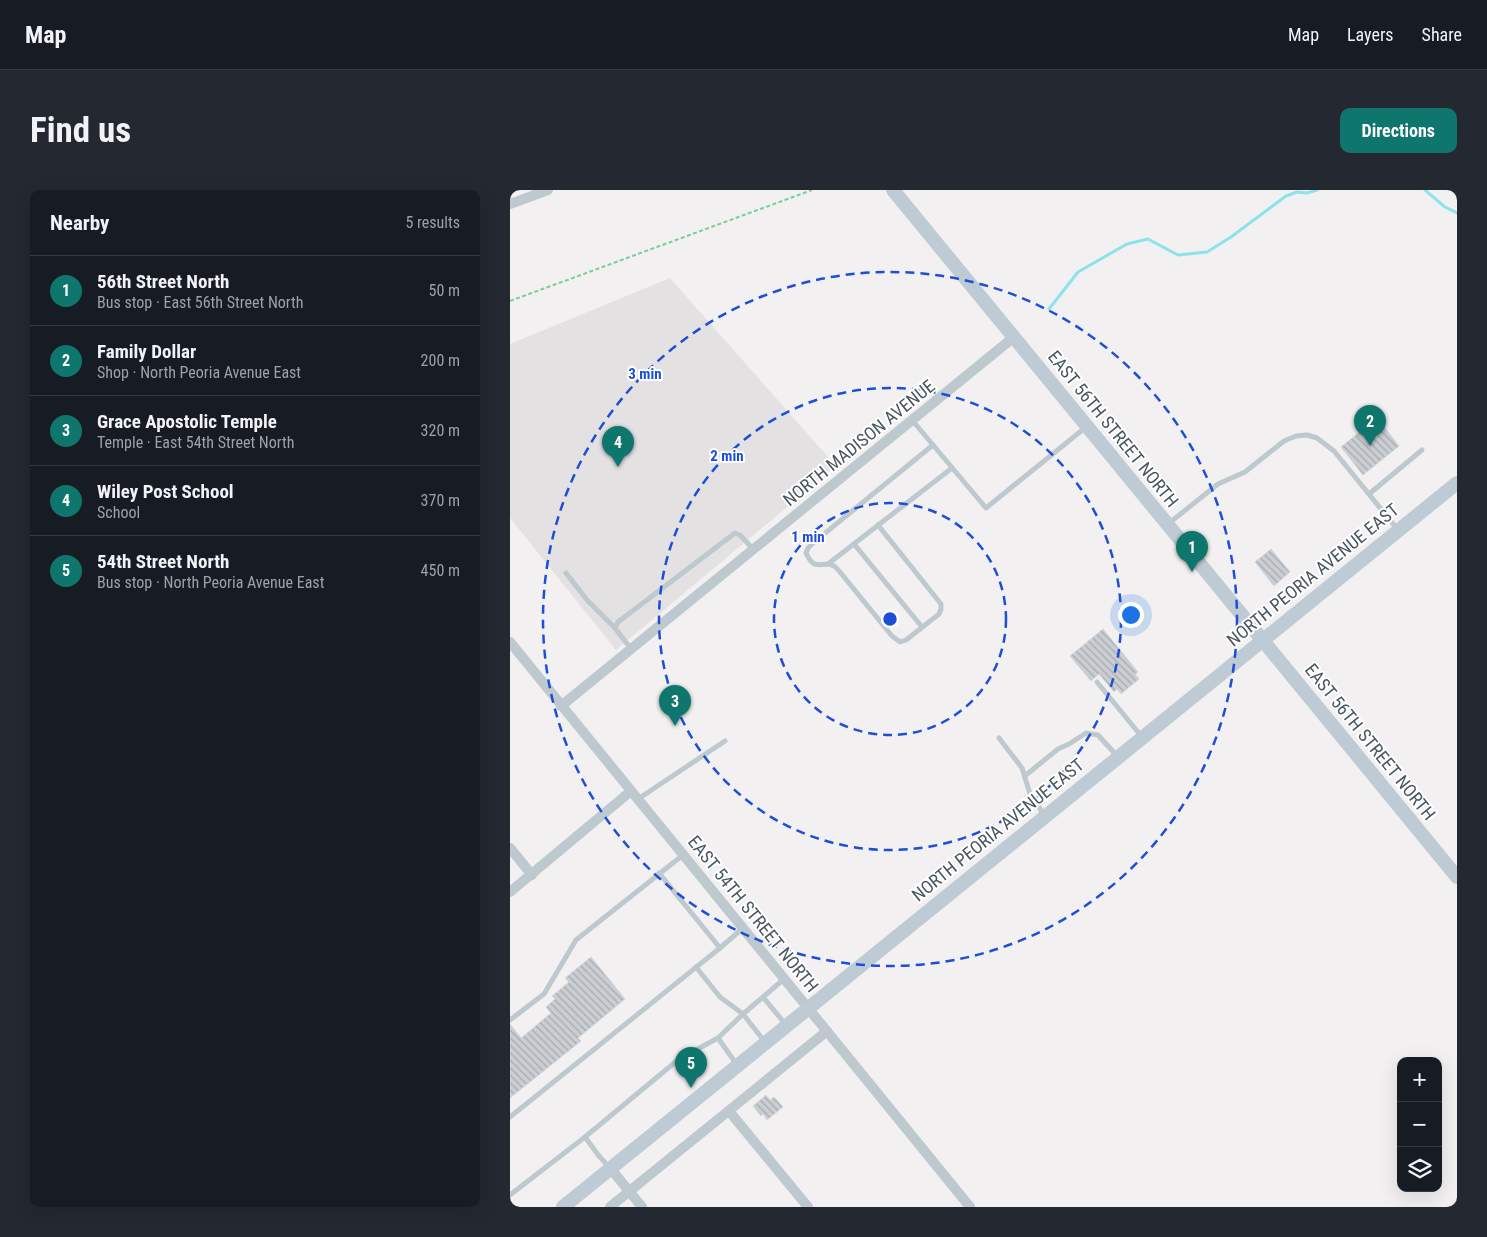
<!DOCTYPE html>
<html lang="en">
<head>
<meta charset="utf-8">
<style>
	:root { --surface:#171b24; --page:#242831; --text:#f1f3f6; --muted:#9ea1a6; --line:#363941; --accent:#0f766e }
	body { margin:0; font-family:"Roboto Condensed",sans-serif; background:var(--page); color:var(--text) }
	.controls { position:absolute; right:15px; bottom:15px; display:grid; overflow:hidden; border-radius:10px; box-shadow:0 5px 20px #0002 }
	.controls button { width:45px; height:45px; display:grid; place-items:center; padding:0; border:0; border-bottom:1px solid var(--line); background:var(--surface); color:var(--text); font:25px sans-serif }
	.you { position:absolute; left:620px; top:424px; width:18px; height:18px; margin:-12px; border:4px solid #fff; border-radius:50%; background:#1a73e8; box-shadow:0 0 0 8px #1a73e833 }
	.badge { display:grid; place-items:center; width:32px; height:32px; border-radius:50%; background:var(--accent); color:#fff; font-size:16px; font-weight:700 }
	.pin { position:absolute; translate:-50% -41px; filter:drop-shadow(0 1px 2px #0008) }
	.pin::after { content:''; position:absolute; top:26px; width:18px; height:15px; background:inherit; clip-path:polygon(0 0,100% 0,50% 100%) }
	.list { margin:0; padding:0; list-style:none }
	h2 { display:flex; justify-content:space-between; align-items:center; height:65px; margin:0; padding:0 20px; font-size:21px }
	h2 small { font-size:16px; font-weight:400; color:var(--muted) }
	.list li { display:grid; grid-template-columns:32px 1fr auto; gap:15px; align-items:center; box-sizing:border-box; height:70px; padding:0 20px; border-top:1px solid var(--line) }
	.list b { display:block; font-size:19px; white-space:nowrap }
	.list p { margin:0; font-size:16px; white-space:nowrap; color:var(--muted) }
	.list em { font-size:16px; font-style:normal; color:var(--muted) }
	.icon { flex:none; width:28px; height:28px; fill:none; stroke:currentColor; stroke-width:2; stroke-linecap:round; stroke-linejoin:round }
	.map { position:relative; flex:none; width:947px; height:1017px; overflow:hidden; border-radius:10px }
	header { display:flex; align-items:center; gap:30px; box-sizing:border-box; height:70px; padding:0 25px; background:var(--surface); border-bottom:1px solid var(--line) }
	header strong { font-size:24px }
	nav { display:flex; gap:28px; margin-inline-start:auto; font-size:18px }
	.intro { display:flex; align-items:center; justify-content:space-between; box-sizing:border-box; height:120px; padding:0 30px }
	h1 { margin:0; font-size:35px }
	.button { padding:12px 22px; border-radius:10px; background:var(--accent); color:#fff; font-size:18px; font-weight:700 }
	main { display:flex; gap:30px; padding:0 30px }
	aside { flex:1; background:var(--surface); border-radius:10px; box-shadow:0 5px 20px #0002 }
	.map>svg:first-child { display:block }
	.education { fill:#e3e1e2 }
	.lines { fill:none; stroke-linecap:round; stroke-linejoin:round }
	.stream { stroke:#8ce3ec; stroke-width:3 }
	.building { fill:url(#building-back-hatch); stroke:#d4d7db }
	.path { stroke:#76ce99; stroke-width:2; stroke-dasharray:4 2.5; stroke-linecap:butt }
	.lane { stroke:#bec9cf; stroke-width:5 }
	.street { stroke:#bec9cf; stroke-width:10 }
	.secondary { stroke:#becbd4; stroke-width:14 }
	.ring { fill:none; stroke:#1d4ed8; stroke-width:2.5; stroke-dasharray:9 6 }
	.labels { text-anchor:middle; stroke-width:4; stroke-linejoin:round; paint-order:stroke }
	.street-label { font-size:18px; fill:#48565d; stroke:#fff }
	.centre { fill:#1d4ed8; stroke:#fff; stroke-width:2.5 }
	.ring-label { font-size:15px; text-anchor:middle; font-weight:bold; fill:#1d4ed8; stroke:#fff; stroke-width:4; stroke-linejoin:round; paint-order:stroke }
</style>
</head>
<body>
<header>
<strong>Map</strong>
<nav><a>Map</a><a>Layers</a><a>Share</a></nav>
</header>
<div class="intro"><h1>Find us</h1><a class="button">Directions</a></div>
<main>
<aside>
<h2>Nearby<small>5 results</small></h2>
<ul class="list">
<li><span class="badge">1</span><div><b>56th Street North</b><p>Bus stop · East 56th Street North</p></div><em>50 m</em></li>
<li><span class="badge">2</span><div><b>Family Dollar</b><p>Shop · North Peoria Avenue East</p></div><em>200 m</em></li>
<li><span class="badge">3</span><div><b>Grace Apostolic Temple</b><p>Temple · East 54th Street North</p></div><em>320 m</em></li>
<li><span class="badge">4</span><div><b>Wiley Post School</b><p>School</p></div><em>370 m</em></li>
<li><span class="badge">5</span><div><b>54th Street North</b><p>Bus stop · North Peoria Avenue East</p></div><em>450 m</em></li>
</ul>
</aside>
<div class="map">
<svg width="947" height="1017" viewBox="0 0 947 1017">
	<defs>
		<pattern id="building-back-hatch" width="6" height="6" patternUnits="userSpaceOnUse" patternTransform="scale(1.25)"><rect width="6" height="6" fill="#caced2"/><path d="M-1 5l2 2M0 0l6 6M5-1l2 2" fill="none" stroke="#a6aaae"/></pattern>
	</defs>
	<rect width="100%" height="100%" fill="#f2f0f0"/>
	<path class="education" d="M160,88L326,276L106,460L0,328V154Z"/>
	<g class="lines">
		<g class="stream">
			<path d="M915,0L935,17L947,23"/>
			<path d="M539,119L568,82L617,54L638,49L668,65L697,62L721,47L776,6L787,2L797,3L807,0"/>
		</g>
	</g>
	<g class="building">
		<path d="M867,228L889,256L853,285L831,257Z"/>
		<path d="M761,359L780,382L764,396L745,372Z"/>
		<path d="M593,439L628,482L625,484L629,489L611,504L607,499L604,502L589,484L581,491L560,466Z"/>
		<path d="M81,767L115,809L68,848L71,851L0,908V834L11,848L41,823L36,817L45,809L42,806L59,792L55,788Z"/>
		<path d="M256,905L260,910L264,907L273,917L257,930L253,924L251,926L243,916Z"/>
	</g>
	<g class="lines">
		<path class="path" d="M0,111L302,0"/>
		<g class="lane">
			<path d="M402,230L476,318L576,237"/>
			<path d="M859,304L912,260"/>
			<path d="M658,334L708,294L735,282L774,251L786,246L797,245L807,248L824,261L888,340"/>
			<path d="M368,335L431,414V419L429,424L396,450L390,452L382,446L330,382C328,380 326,377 324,376C312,370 305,383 296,363L298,358L303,353L423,255"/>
			<path d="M344,354L412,437"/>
			<path d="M318,374L442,278"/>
			<path d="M56,383L77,410L105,438"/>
			<path d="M121,459L105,438L108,432L225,343L230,345L243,359"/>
			<path d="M587,492L632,547"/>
			<path d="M489,548L512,578L520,604L535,626"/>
			<path d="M516,585L548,559L559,554L576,543L588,545L608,567"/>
			<path d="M128,609L215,551"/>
			<path d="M149,683L210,758L233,738"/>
			<path d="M186,777L210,807L233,824L208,848L227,875"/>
			<path d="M274,789L253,807L276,835"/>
			<path d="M253,807L233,824L255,852"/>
			<path d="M0,830L34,804L66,750L173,665"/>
			<path d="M0,927L210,758"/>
			<path d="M99,977L89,966L75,947L169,869L208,848"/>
			<path d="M0,1005L75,947"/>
		</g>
		<g class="street">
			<path d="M0,14L38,0"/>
			<path d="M0,452L460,1017"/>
			<path d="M51,516L504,147"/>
			<path d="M0,658L22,685"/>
			<path d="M0,702L121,601"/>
			<path d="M219,921L298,1017"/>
			<path d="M101,979L132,1017"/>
			<path d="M100,1017L317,841"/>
		</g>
		<g class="secondary">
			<path d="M383,0L947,687"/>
			<path d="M53,1017L947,293"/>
		</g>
	</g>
	<g class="ring">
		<circle cx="380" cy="429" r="116"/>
		<circle cx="380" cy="429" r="231"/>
		<circle cx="380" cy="429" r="347"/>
	</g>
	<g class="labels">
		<g class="street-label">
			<text transform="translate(603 239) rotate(51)" y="6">EAST 56TH STREET NORTH</text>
			<text transform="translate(349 253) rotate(-39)" y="6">NORTH MADISON AVENUE</text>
			<text transform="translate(803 385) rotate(-39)" y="6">NORTH PEORIA AVENUE EAST</text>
			<text transform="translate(860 552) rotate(51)" y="6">EAST 56TH STREET NORTH</text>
			<text transform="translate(488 640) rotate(-39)" y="6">NORTH PEORIA AVENUE EAST</text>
			<text transform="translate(243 724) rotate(51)" y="6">EAST 54TH STREET NORTH</text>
		</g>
	</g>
	<circle cx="380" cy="429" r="8" class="centre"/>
	<g class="ring-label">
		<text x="135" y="189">3 min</text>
		<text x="217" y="271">2 min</text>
		<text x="298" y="352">1 min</text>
	</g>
</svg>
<div class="controls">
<button>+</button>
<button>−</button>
<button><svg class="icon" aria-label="layers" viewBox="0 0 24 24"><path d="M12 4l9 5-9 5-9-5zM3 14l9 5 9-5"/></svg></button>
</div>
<div class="you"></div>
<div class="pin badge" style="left:682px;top:382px">1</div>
<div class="pin badge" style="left:860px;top:256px">2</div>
<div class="pin badge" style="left:165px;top:536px">3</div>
<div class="pin badge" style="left:108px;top:277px">4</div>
<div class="pin badge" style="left:181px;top:898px">5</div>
</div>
</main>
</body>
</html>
